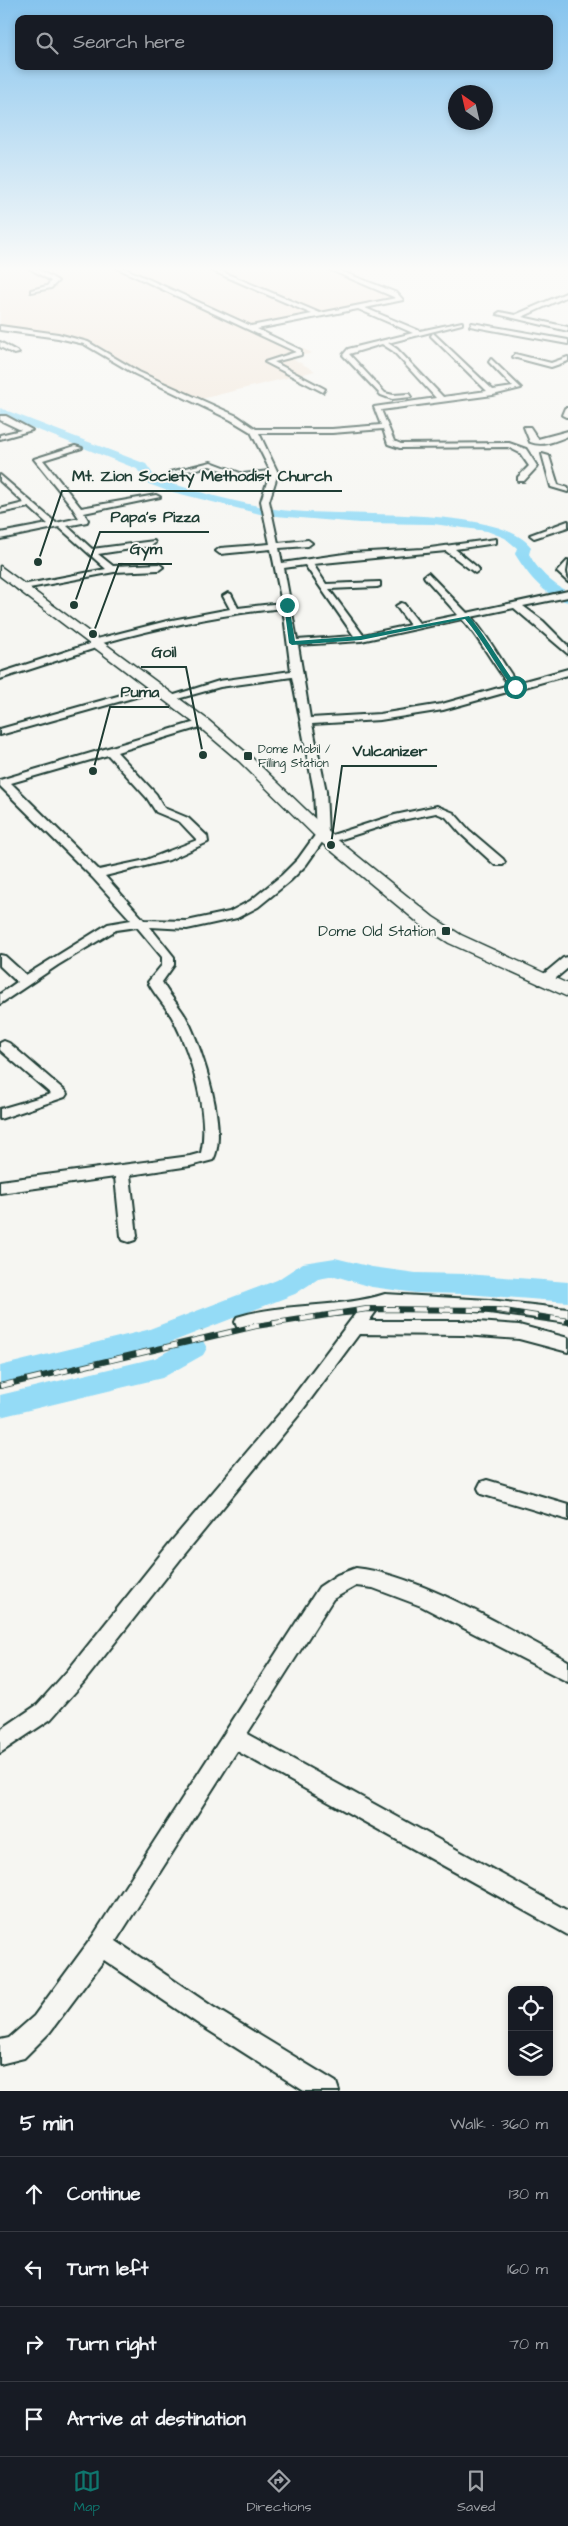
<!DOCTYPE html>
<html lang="en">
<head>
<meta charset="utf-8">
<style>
	:root { --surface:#171b24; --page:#20242c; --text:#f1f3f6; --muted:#9ea1a6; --line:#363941; --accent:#0f766e }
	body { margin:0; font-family:"Architects Daughter",sans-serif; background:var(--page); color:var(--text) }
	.controls { position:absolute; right:15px; bottom:15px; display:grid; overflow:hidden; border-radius:10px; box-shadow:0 2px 8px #0003 }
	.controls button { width:45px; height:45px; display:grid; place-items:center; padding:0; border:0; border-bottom:1px solid var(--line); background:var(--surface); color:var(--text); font:25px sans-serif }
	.compass { position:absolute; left:448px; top:85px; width:45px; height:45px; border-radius:50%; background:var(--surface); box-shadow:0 2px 8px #0003; rotate:326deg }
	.stop { position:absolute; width:15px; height:15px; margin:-11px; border:4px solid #0f766e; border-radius:50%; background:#fff }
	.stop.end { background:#0f766e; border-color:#fff; box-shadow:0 1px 5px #0008 }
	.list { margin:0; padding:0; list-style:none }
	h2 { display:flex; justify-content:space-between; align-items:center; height:65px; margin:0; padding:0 20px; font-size:21px }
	h2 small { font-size:16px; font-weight:400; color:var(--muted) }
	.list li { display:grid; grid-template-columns:32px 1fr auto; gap:15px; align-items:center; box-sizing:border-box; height:75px; padding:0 20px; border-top:1px solid var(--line) }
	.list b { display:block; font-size:19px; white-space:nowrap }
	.list em { font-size:16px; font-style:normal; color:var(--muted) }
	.icon { flex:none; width:28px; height:28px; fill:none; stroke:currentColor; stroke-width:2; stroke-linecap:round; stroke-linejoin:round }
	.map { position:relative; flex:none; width:568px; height:2091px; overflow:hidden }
	.search { position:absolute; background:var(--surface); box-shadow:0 2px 8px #0003; left:15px; right:15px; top:15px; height:55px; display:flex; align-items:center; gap:12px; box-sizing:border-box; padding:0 18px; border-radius:10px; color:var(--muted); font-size:19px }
	.sheet { height:365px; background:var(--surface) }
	nav { display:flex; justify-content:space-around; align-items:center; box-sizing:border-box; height:70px; border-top:1px solid var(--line); background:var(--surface); font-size:14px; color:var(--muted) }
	nav a { display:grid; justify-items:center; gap:2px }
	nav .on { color:var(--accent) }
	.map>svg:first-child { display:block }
	.built { fill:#f0e3d5 }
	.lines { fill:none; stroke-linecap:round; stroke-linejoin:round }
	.stream { stroke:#659ca8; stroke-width:4.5 }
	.river { fill:#94dbf6; fill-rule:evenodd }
	.street-casing { stroke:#1f3d34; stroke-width:4 }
	.secondary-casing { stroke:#1f3d34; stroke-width:3 }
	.street { fill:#f6f6f2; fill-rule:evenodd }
	.secondary { fill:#f6f6f2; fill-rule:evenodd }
	.rail-casing { stroke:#1f3d34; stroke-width:6 }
	.rail { stroke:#f6f6f2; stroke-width:4.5; stroke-dasharray:14; stroke-linecap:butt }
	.route { fill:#0f766e }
	.poi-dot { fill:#1f3d34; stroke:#f6f6f2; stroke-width:2 }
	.labels { text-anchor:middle; stroke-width:4; stroke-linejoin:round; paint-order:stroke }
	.far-poi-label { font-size:12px; fill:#1f3d34; stroke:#f6f6f2; text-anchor:start }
	.poi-label { font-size:15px; fill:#1f3d34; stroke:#f6f6f2; text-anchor:end }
	.leader { fill:none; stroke:#1f3d34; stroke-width:2 }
	.callout-dot { fill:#1f3d34; stroke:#f6f6f2; stroke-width:2 }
	.callout-label { font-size:16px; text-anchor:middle; font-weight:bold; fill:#1f3d34; stroke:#f6f6f2; stroke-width:4; stroke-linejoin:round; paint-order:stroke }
</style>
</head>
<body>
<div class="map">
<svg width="568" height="2091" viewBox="0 0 568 2091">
	<rect width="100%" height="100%" fill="#f6f6f2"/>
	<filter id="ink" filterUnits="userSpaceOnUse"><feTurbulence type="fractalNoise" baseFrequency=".02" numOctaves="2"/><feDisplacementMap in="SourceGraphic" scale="10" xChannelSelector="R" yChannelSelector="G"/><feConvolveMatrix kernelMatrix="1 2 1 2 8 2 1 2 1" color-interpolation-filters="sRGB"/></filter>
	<g filter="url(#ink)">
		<path class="built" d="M0,268H351L335,271L399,298L258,328L312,353L292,358L315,371L201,399L143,373L88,340L0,326Z"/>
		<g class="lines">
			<path class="stream" d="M191,1322L201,1329"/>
			<g class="river">
				<path d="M0,408L146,464L155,477C191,491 231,501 269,508C325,520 497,502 531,547L529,554C538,571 551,583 568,592V602C544,596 527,574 515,554L517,548L505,538L487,531L433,524L360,523L264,515L165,490L146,483L137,469L0,415Z"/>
				<path d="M335,1258L372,1267L416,1273L467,1274L568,1282V1302L467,1294L416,1293L372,1287L335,1276L318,1279L295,1294L159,1347L0,1388V1366L147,1330L277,1280L303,1263Z"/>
				<path d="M194,1337L203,1341L207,1348L203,1355L162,1378L0,1417V1395L155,1358Z"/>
			</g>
			<g class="street-casing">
				<g id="street">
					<path d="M29,268H36L58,281L51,288L31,292V290L47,286L51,281Z"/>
					<path d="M117,268H124L251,326L312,314L206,268H213L320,313L396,298L326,268H333L397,293L403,300L365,308L420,331L462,322V324L388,343L397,349L443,397L487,391L431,336L433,333L493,390L513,387L489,362L491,359L521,388L493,395L381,410L394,441L401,444L509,443L526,449L537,466L536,468L524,481H518V477L529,466L520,453L508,447L400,448L388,444L383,429L332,433H259L278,473L269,501L278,543L308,540L312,543L308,546L279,548L282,563L351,553L423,549L496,539V543L455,549L478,568L479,570L475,573L446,551L313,564L326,584L380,582V586L377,587L329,589L363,635L410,625L396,606L401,603L404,604L419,623L458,615L425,578L424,576L428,573L467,613L568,591V597L523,606L543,621L568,646V654L514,608L471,617C489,637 501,661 517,683L568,669V675L443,710L380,720L312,724L326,791L328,834L326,837L395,815L437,806L454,813L469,830L503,859L505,862L503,865H495L461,834L446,817L436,813L402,820L332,842L323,841L306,865L290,881L258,907L237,918L187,929L150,927L174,957V965L162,982C169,996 181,1007 188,1021C202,1048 229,1132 213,1160L190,1166L130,1175L137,1236L135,1240L129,1242L123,1240L121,1236L115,1177L0,1193V1181L190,1156L201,1153C210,1116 191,1054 174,1021C167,1007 155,996 148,982L162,965V957L137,927L116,930L58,965L0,1004V994L17,982L0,966V955L5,956L26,975L108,924L131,920L92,877L0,786V780L199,721H207V725L117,752L156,794L164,808L188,818L207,836L208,842L169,860L105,876L144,920L187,921L229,912L250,901L282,875L298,859L316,834L314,791L292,677L220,687L170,701L165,698L219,681L291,671L283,608C222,614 162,627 103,643L102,646L0,679V673L92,643L93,640L167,621L230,609L223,596L228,593L231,594L238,608L282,603L271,549L220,554L216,551L220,548L270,544L261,501L269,476L242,478L210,466L174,474L170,472L211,462L243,474L269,471V468L251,432L231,420L135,374L84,344L58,338L0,330V326L58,334L88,342L139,372L237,416L256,429H332L381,425L374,407L436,398L393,351L382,344L349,354L385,393L393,395L409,394L411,397L392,399L381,395L343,355L348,349L413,333L358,309L257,329L301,350V355L274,362L325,389L323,392L265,362L296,352ZM305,565L354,636L297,640L284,568ZM462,619C480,639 493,664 509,685L442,704L380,714L310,718L298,645L361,641ZM108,755L147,798L156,812L180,822L197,840L146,860L99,870L11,783Z"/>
					<path d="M568,292V296L522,317L568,327V331L497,314L500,312L515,315Z"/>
					<path d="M472,323L568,340V344L470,326Z"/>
					<path d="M0,342L18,352L19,353L14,354L0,347Z"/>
					<path d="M515,354L551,363L568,357V361L551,367L513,357Z"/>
					<path d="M565,408H568V417H566L562,415Z"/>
					<path d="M0,416H6L32,430L0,439V435L21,430L0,420Z"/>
					<path d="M524,427H530L538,439L568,431V436C556,441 543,447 530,442Z"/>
					<path d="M75,446L82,448L43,460L81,508L156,495L160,497L84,513L88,520L87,522L67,526L92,549L154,541L155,543L151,546L98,554L113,566L159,564L163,567L159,570L114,572L19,590L17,588L22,585L106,569L59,527L0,539V533L48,524L29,507L0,513V509L24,503L0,481V475L56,523L79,518L70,504L34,459Z"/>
					<path d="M542,454L549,456L558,485L568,488V492L551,487Z"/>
					<path d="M568,521V527L534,538L530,535Z"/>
					<path d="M568,560L566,572L568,582L557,572Z"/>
					<path d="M157,685L161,686V690L0,735V729Z"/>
					<path d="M568,957V968L549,984H539L537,981L539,978L563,958Z"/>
					<path d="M4,1041L9,1043L65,1091L67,1094L65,1097L0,1119V1109L51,1094L0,1050V1043Z"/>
					<path d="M385,1294L489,1300L568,1309V1323L489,1312L385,1306L377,1310L369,1321H463L519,1325L568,1338V1352L519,1339L463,1335L359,1334L298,1416L183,1556L83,1683L51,1719L0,1753V1730L37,1705L69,1669L169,1544L286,1406L356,1313L291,1319L243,1329L237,1327L235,1322L237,1317C285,1302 338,1309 385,1294Z"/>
					<path d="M487,1480L568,1504V1520L481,1494L478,1488L481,1482Z"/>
					<path d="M356,1568C421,1575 510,1630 568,1661V1682L421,1606L373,1588L356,1586L333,1599L247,1734L568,1911V1935L237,1751L116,1941L213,2007L336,2082L339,2091H304L197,2023L104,1960L50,2032L24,2058L0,2064V2040L9,2038L34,2016L93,1936L319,1587L337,1575Z"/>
				</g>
			</g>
			<g class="secondary-casing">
				<path id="secondary" d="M0,566L208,720L249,755L334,837L433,917L461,935L568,984V997L449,943L421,925L322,843L239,761L198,726L0,576Z"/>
			</g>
			<use href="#street" class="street"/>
			<use href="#secondary" class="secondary"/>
			<g class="rail-casing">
				<path id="rail" d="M0,1386L256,1326L367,1309L499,1310L568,1321"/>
			</g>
			<use href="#rail" class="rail"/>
		</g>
	</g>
	<linearGradient id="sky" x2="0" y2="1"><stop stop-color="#86c4ee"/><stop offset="0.48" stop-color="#fbfbf9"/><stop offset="1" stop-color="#fbfbf9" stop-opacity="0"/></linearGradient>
	<rect width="568" height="560" fill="url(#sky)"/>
	<path class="route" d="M287,604L289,605L295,641L361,636L469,616C487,638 501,664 518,687L513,688C496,666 483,640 465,619L361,640L292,645L289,643L284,605Z"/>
	<g class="poi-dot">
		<rect x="243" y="751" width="10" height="10" rx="2.5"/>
		<rect x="441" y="926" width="10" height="10" rx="2.5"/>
	</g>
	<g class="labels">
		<g class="far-poi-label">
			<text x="258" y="753">Dome Mobil /<tspan x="258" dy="14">Filling Station</tspan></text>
		</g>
		<g class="poi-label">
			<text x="436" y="936">Dome Old Station</text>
		</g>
	</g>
	<path class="leader" d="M38 562L62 491H342M74 605L100 532H209M93 634L119 564H172M203 755L186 667H141M93 771L110 707H169M331 845L342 766H437"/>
	<g class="callout-dot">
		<circle cx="38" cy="562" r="5"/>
		<circle cx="74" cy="605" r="5"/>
		<circle cx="93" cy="634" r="5"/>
		<circle cx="203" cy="755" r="5"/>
		<circle cx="93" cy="771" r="5"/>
		<circle cx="331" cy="845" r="5"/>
	</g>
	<g class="callout-label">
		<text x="202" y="481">Mt. Zion Society Methodist Church</text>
		<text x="155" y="522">Papa's Pizza</text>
		<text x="146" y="554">Gym</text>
		<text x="164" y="657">Goil</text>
		<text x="140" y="697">Puma</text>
		<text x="390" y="756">Vulcanizer</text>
	</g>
</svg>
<div class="controls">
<button><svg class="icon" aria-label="locate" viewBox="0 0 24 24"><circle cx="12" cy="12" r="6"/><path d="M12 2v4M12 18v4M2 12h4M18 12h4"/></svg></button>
<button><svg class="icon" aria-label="layers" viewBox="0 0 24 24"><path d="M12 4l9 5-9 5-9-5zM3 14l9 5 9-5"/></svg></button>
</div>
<svg class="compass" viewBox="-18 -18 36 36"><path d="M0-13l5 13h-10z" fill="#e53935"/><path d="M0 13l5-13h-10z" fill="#9ea1a6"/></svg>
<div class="stop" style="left:515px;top:687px"></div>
<div class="stop end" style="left:287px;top:605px"></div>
<div class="search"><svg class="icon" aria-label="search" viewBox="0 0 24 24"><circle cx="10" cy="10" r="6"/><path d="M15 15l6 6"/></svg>Search here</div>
</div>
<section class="sheet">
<h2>5 min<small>Walk · 360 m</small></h2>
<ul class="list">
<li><svg class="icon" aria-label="ahead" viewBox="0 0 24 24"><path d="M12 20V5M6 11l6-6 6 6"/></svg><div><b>Continue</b></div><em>130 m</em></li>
<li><svg class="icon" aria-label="left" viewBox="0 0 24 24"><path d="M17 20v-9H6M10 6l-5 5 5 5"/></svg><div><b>Turn left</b></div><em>160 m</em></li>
<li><svg class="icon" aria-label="right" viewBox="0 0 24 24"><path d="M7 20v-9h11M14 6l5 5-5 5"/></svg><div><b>Turn right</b></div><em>70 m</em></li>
<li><svg class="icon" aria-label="arrive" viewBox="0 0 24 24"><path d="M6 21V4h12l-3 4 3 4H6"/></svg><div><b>Arrive at destination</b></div></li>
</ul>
</section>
<nav>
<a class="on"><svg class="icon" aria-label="map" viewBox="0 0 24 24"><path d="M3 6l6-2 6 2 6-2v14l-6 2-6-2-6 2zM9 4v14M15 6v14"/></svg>Map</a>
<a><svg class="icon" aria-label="directions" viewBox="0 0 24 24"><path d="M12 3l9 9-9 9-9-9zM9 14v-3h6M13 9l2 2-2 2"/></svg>Directions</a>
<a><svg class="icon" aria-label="saved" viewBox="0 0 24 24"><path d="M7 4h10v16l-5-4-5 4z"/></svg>Saved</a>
</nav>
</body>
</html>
